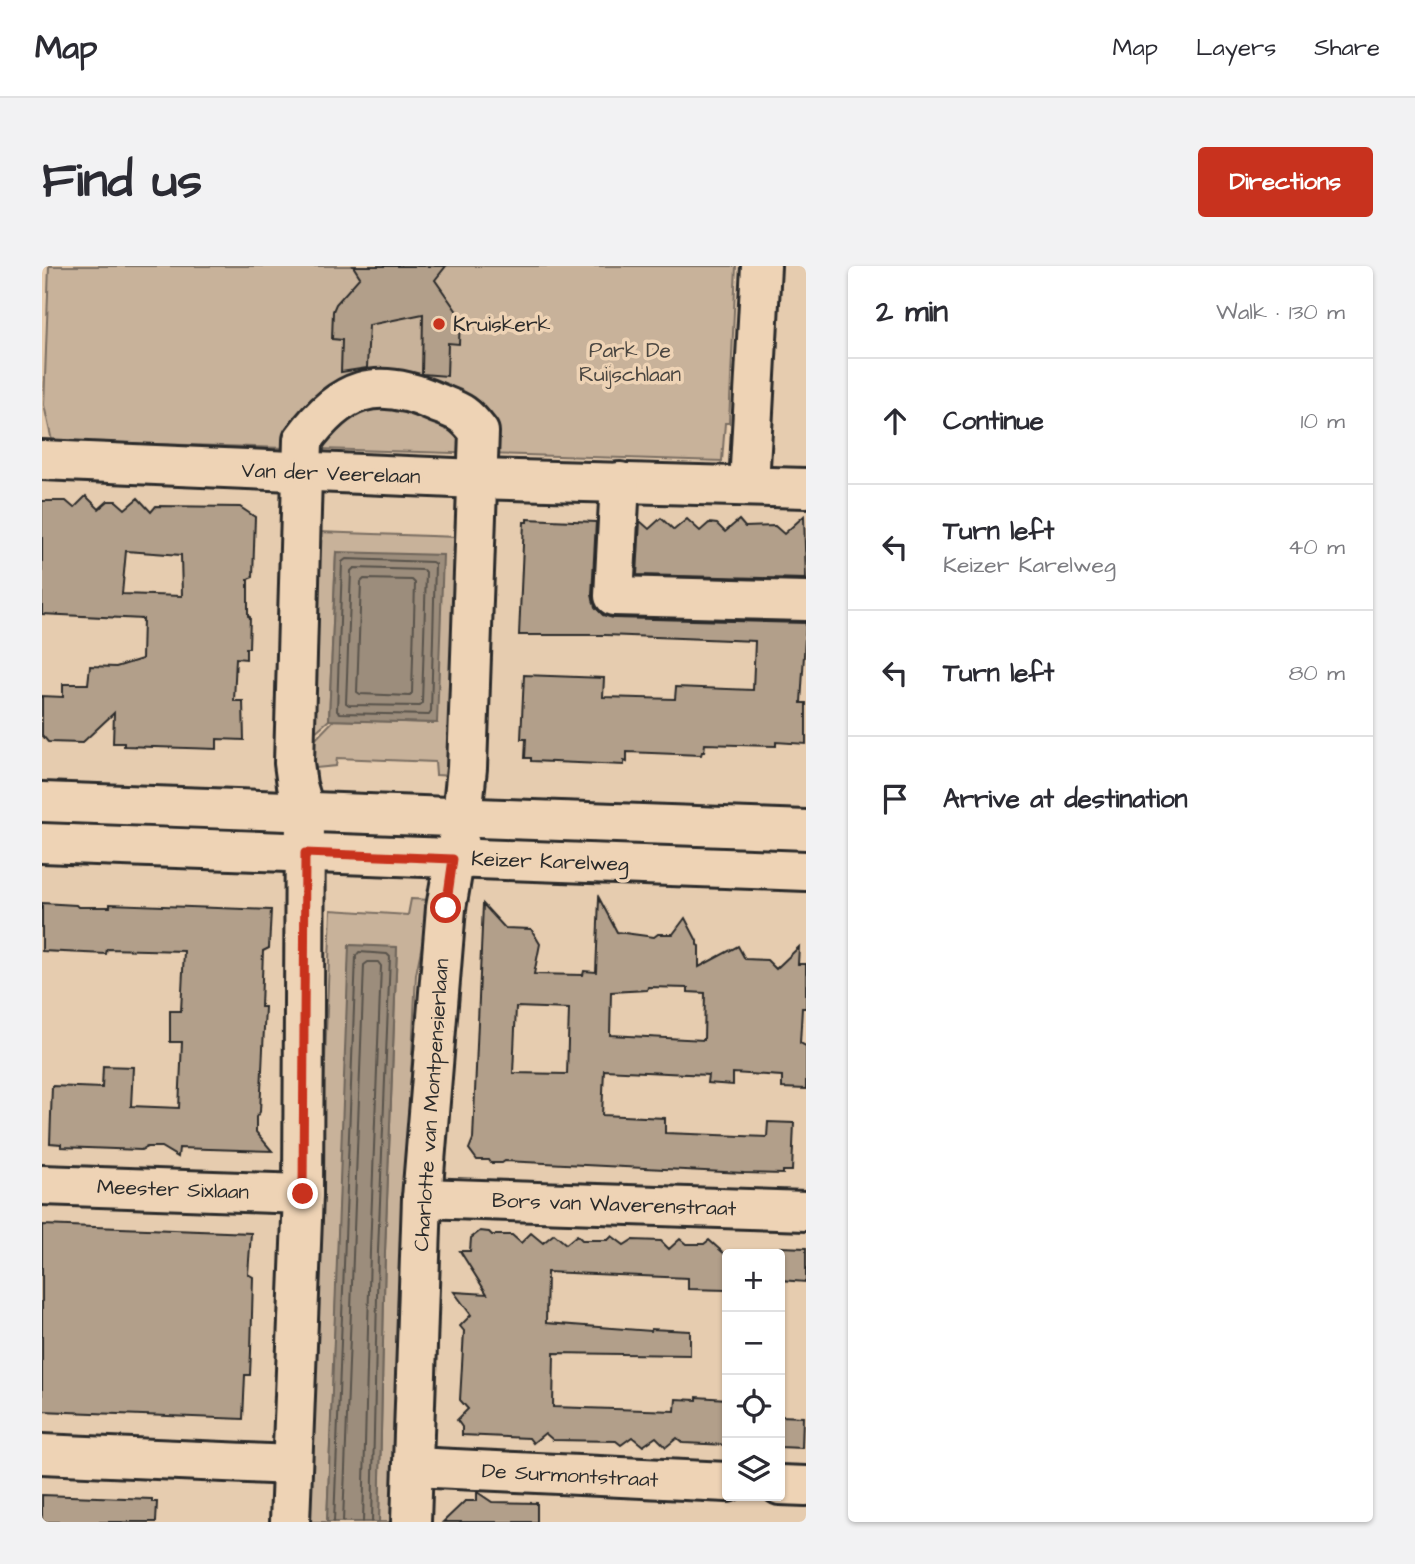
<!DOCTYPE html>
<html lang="en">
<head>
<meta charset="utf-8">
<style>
	:root { --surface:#fff; --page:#f2f2f3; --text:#2b2b33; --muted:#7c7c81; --line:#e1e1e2; --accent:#c8321e }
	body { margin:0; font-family:"Architects Daughter",sans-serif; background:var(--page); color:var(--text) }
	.controls { position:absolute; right:21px; bottom:21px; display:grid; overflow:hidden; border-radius:7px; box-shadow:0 2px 5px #0004 }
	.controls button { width:63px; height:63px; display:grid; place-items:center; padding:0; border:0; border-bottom:2px solid var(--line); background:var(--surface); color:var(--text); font:35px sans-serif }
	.stop { position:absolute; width:21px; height:21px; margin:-16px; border:5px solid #c8321e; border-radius:50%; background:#fff }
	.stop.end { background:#c8321e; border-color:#fff; box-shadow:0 2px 7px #0008 }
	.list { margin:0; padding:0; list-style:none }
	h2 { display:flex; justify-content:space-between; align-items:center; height:91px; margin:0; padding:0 28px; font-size:30px }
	h2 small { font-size:23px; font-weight:400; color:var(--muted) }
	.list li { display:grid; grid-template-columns:46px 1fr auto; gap:21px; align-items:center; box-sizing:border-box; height:126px; padding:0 28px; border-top:2px solid var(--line) }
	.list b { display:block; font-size:26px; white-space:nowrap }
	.list p { margin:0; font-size:23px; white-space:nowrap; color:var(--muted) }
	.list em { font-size:23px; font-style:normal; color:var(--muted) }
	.icon { flex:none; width:38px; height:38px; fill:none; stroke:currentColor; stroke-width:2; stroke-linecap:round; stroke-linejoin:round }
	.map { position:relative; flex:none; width:764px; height:1256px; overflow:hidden; border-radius:7px }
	header { display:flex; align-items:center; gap:42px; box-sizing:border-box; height:98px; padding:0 35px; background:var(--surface); border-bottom:2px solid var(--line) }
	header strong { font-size:33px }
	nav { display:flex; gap:38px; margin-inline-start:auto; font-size:24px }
	.intro { display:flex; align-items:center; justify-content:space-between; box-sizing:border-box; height:168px; padding:0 42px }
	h1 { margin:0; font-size:49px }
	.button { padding:18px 32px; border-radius:7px; background:var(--accent); color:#fff; font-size:24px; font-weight:700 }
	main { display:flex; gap:42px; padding:0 42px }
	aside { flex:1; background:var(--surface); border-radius:7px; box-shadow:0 2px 5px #0004 }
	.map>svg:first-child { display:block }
	.green { fill:#c8b29a; stroke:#7a6e62; stroke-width:2 }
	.water { fill:#9c8d7b; stroke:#6f665b; stroke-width:2 }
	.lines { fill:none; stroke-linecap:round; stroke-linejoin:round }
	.shore { stroke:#58524b; stroke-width:2 }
	.building { fill:#b29f8a; stroke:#2b2b2b; stroke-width:2; fill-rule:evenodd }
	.minor-casing { stroke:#2b2b2b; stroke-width:44 }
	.major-casing { stroke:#2b2b2b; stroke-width:44 }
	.minor { stroke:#eed3b5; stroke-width:38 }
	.major { stroke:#eed3b5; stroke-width:38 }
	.route { stroke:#c8321e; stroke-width:9 }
	.poi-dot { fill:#c8321e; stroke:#eed3b5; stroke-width:2.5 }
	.labels { text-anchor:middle; stroke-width:7; stroke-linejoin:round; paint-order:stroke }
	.poi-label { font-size:21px; fill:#2b2b2b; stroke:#eed3b5; text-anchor:start }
	.park-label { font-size:21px; fill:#4a4641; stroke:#eed3b5 }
	.street-label { font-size:21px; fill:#2b2b2b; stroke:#eed3b5 }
</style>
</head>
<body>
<header>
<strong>Map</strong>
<nav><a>Map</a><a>Layers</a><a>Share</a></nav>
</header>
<div class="intro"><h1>Find us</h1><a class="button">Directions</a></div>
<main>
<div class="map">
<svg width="764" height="1256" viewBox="0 0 764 1256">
	<rect width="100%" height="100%" fill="#e6ccaf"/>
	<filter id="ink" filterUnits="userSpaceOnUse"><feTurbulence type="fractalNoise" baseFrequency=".0143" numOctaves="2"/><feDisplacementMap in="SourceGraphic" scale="14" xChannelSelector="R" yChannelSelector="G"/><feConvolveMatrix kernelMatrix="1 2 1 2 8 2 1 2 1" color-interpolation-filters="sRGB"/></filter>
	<g filter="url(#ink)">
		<g class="green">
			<path d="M7,0H694L687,157H683L680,195L10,175L2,139Z"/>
			<path d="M275,266L416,271L411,510L394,509L393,496L295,492L294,500L264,503V483L292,454L395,457L294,286L287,454L264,474Z"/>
			<path d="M288,559L380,567L374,575L287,571Z"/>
			<path d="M369,633L389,634L374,708L367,850L366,987L358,1256H337L343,986L355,682L308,679L285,1256H265L270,984L281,844L289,644L366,649Z"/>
		</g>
		<g class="water">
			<path d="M294,286L401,289L395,457L287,454Z"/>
			<path d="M307,679L355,681L343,986L337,1256H285Z"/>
		</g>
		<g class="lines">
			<g class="shore">
				<path d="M304,293L390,296L393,298L389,446L387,449L298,447L295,445L300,296Z"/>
				<path d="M312,302L381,304L384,306L380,437L378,440L307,439L304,437L309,305Z"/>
				<path d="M322,313L370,314L373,317L370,427L368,430L318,428L315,426L319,316Z"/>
				<path d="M292,1256L314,690L317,686L345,688L348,691L336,985L330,1256"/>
				<path d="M301,1256L322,699L326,696H336L339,700L328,985L321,1256"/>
			</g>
		</g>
		<g class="building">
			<path d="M311,0H404L393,14L418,50L417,78L406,77L405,110L380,108L381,48L327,59L325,102L299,106L300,74L290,73L291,45L294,38L318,11Z"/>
			<path d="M44,230L57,243L66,235H74L83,243L96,232L109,246L114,240L198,241L213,251L211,311L206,313V350L208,351L207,382H204V393L194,392L192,435H201L202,474L175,473V483L82,480V477H71L72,447L40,477L6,476L0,469V430L21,431V418H46L48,400L74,401L100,393L101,353L0,348V235H24L32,242ZM84,285L139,289L140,330L80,328Z"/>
			<path d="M762,250L764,313L595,309L598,255L607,263L619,252L632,264L645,253L658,265L667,257L675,258L683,266L697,254L703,261L733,260L742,268Z"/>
			<path d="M485,253L554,256L550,329L553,341L561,349L571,352L764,357L759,437H764V478L734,476V480L663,478L662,486H660L659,489L585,486V496L582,495V499L489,495V492H483L484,473H479L482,409L562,412L561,431L633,433L634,421L711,424L713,375L563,369H477L482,256H485Z"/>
			<path d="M557,632L575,666L612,671L616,668H631L643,652L655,675V679L657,680V701L696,680L703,693L725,694L734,703L757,681L756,698H764V742H760L758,777L764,780V823L740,822V810L691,807V819L665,817L666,809L562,804L560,849L623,852V867L649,868L725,871L726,856L752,857L750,905H741V908L702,907L463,895L460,897H449L447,894H435L427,883L431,873L441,638L463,662L489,663L498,678L492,708L541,709L542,705L554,706ZM606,721L646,722V726L663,727L662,774L568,769L569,726L605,724ZM474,741L527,743L525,808L471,807Z"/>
			<path d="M0,637L34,639L36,641H68V638L229,644L227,682L221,685L219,741H223L218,846L214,851V866L230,885L137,882L136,891L119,881H105L99,884L19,881V878L8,877L10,820L60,822L61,800L91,801L89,840L137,842L140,776H128V745H139L142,685L65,683L64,688L0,685Z"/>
			<path d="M0,959L209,967L206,1008L211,1011L209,1085L208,1109H203L201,1153L0,1145Z"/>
			<path d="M438,965L447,966L450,969H470L479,977L489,967L501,977L512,968L524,978L535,969L540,974H566L570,970L582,979L590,974L619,975L627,983L638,973L644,978H662L667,974L685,990V1024L646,1023V1012L505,1006L504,1057L609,1065V1063L648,1065V1089L512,1087L511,1141L633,1145L634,1133L655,1134V1131L685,1133V1179L641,1177L635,1172L624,1181L614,1171L601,1180L590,1171L579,1179L574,1175L511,1174L503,1167L491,1177L487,1172L420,1169V1161L415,1154L426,1143L418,1134L422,1065L418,1060L429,1049L412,1026L445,1028L418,985H428L429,972Z"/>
			<path d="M738,981L764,982V1016L738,1014Z"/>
			<path d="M738,1150L761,1151L760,1182L738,1181Z"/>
			<path d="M435,1226L450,1236L495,1237V1256H401L423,1235H435Z"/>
			<path d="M0,1229L110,1233V1236H115L114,1256H0Z"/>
		</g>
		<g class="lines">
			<g class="minor-casing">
				<g id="minor">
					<path d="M0,194L435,213L764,222"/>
					<path d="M578,216L572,330L764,335"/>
					<path d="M707,219L719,0"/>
					<path d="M0,919L261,928"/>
					<path d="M380,932L764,945"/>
					<path d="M0,1188L250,1199"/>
					<path d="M371,1201L685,1216"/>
					<path d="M738,1219L764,1220"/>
					<path d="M248,1256L261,928L263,546L255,519L252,497L261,174C299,122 334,110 393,136C417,146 421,145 437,166L425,502L420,550L404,642L380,932L369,1256"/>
				</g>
			</g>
			<g class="major-casing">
				<g id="major">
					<path d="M0,536L764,564"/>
					<path d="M0,577L764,605"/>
				</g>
			</g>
			<use href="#minor" class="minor"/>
			<use href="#major" class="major"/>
		</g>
	</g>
	<g class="lines" filter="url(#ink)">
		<path class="route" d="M261,928L263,587L411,593L404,642"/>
	</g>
	<circle class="poi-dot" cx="397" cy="58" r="7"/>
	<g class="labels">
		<g class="poi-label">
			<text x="411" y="65">Kruiskerk</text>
		</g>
		<g class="park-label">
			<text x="588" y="91">Park De<tspan x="588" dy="24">Ruijschlaan</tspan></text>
		</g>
		<g class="street-label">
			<text transform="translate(289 207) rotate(2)" y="7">Van der Veerelaan</text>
			<text transform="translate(508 595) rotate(2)" y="7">Keizer Karelweg</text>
			<text transform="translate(389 839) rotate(-86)" y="7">Charlotte van Montpensierlaan</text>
			<text transform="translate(131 923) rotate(2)" y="7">Meester Sixlaan</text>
			<text transform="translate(572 938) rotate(2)" y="7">Bors van Waverenstraat</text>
			<text transform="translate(528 1209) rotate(3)" y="7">De Surmontstraat</text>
		</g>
	</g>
</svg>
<div class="controls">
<button>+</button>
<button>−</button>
<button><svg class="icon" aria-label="locate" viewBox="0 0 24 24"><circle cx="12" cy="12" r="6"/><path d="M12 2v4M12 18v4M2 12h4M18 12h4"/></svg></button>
<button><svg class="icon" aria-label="layers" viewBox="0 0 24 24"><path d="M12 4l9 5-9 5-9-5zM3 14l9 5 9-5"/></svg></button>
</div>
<div class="stop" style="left:404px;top:642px"></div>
<div class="stop end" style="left:261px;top:928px"></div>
</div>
<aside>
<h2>2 min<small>Walk · 130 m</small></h2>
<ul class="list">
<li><svg class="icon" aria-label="ahead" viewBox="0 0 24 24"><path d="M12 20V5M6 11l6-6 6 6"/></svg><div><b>Continue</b></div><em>10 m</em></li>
<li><svg class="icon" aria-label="left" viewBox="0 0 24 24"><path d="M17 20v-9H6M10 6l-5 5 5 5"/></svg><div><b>Turn left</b><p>Keizer Karelweg</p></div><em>40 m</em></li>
<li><svg class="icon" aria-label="left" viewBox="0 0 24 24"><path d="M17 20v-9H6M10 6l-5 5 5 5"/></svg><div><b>Turn left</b></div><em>80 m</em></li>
<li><svg class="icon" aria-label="arrive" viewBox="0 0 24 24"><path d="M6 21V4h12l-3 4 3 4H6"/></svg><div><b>Arrive at destination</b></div></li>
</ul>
</aside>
</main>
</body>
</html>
